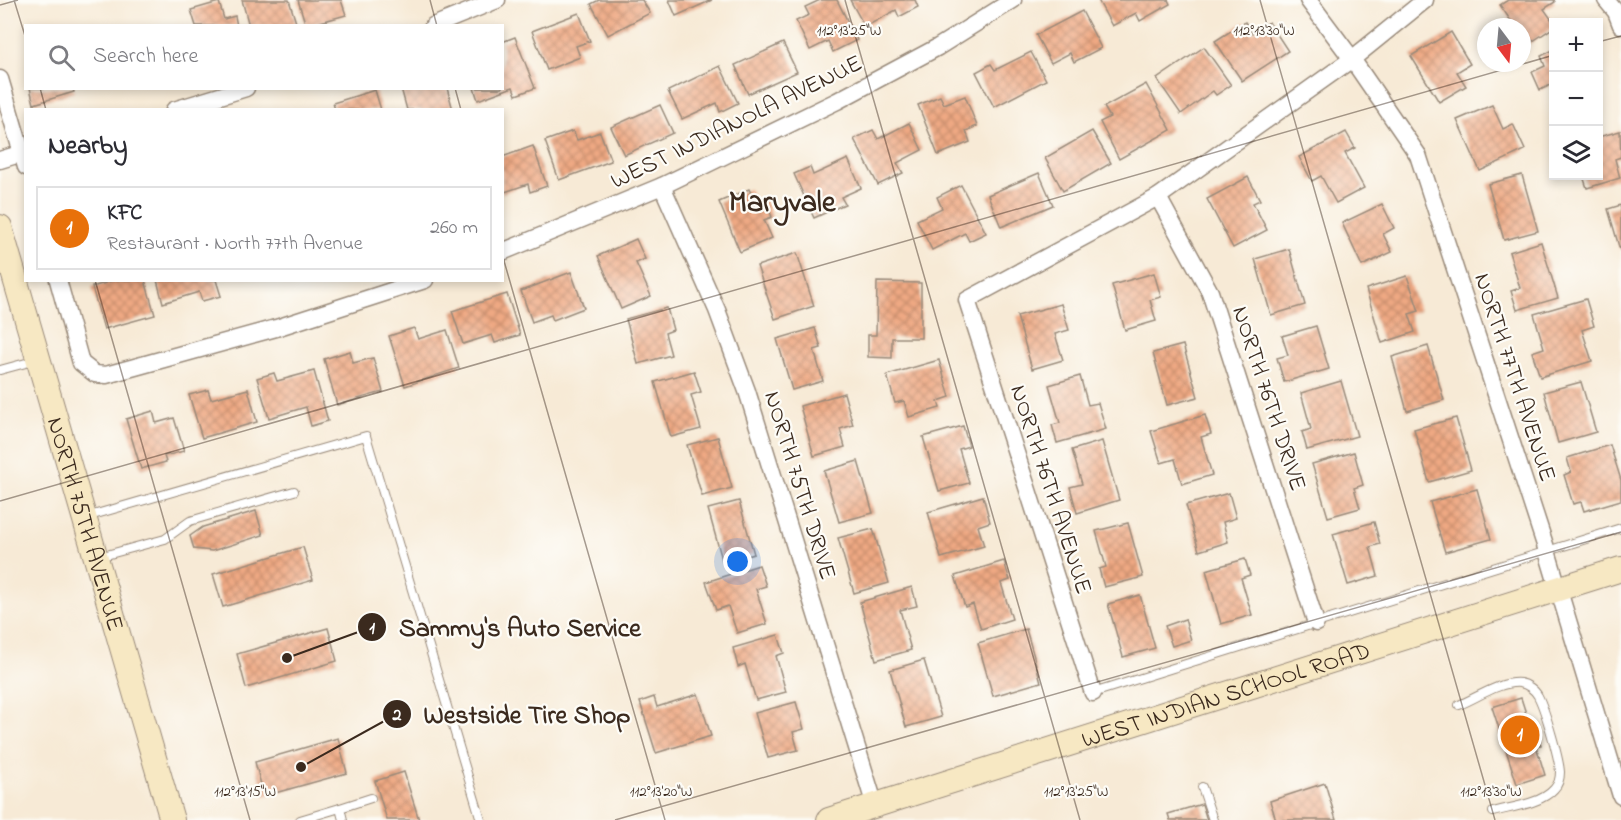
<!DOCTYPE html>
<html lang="en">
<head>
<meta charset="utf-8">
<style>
	:root { --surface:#fff; --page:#f2f2f3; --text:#2b2b33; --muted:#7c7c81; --line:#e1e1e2; --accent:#ea580c }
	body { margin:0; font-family:"Indie Flower",sans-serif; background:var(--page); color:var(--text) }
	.controls { position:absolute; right:18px; top:18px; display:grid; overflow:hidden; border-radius:0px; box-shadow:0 3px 9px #0003 }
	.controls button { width:54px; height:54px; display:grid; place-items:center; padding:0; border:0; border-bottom:2px solid var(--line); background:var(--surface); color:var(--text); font:30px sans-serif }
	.compass { position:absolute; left:1477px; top:18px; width:54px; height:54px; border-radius:50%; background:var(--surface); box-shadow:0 3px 9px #0003; rotate:164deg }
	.you { position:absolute; left:738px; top:562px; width:21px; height:21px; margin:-15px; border:4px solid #fff; border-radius:50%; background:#1a73e8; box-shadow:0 0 0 9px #1a73e833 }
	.badge { display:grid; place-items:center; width:39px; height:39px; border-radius:50%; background:var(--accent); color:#fff; font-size:20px; font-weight:700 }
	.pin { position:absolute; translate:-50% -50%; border:3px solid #fff; box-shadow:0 2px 6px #0006 }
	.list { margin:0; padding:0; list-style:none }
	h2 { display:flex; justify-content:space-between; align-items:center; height:78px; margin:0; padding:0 24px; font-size:26px }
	h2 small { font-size:20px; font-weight:400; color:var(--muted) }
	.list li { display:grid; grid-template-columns:39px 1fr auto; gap:18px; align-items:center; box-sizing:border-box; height:84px; margin:0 12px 12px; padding:0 12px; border:2px solid var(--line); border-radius:0px }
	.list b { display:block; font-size:22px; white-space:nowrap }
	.list p { margin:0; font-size:20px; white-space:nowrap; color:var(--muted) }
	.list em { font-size:20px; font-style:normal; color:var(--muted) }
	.icon { flex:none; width:33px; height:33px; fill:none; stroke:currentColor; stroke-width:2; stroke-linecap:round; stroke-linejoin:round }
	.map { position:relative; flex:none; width:1621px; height:820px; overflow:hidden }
	.search { position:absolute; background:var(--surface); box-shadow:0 3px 9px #0003; left:24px; top:24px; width:480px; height:66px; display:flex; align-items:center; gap:15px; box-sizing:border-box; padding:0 21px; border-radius:0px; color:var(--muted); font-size:22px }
	.panel { position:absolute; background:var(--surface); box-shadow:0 3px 9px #0003; left:24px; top:108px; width:480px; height:174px; border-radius:0px }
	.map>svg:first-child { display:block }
	.building { fill:url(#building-cross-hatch) }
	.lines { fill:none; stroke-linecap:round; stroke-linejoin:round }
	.service-casing { stroke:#998a7a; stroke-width:10 }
	.minor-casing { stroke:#998a7a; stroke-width:19 }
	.secondary-casing { stroke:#998a7a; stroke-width:26 }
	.service { stroke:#fff; stroke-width:8 }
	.minor { stroke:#fff; stroke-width:16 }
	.secondary { stroke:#f7e8c3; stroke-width:24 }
	.ticks { fill:none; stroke:#3b2a1e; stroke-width:1.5; stroke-opacity:0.45 }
	.labels { text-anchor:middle; stroke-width:4.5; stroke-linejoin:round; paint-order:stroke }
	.street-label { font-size:24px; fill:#3b2a1e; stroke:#fdfcf7 }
	.district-label { font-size:30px; font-weight:bold; fill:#3b2a1e; stroke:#fdfcf7 }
	.ticks-label { font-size:15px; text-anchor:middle; fill:#3b2a1e; stroke:#fdfcf7; stroke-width:4.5; stroke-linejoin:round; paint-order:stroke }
	.leader { fill:none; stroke:#3b2a1e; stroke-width:2 }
	.callout-dot { fill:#3b2a1e; stroke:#fdfcf7; stroke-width:2 }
	.mark-label { font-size:18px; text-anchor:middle; font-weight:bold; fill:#fff }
	.callout-label { font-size:26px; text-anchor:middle; font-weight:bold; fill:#3b2a1e; stroke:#fdfcf7; stroke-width:4.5; stroke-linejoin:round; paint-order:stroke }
</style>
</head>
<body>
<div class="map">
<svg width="1621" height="820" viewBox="0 0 1621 820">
	<defs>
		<pattern id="building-cross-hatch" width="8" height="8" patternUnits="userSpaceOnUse" patternTransform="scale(1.5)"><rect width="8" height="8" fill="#efa983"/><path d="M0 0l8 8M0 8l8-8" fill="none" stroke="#c38a6b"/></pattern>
	</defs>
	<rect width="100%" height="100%" fill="#fdfcf7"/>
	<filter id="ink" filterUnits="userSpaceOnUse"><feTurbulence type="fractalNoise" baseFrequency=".0167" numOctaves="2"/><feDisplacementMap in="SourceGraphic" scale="12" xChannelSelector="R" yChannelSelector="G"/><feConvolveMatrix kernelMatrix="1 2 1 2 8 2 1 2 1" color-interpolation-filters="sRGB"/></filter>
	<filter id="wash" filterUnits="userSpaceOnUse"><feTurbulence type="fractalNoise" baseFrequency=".008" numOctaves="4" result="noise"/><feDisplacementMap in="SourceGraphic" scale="24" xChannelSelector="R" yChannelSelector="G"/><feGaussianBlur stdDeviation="1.35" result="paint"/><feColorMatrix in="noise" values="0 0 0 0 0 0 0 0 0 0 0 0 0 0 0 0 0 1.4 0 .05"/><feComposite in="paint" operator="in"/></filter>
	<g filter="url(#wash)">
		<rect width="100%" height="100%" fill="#f7ead6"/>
		<g id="blocks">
			<g class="building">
				<path d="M242,0H289L297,26H249Z"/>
				<path d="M298,0H341L346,15L306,26Z"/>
				<path d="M599,0H642L650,13L608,35L591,4Z"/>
				<path d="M669,0H712L676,16Z"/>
				<path d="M820,0H837L857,40L833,52L828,41L810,50L796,21L809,15L805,7Z"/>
				<path d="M850,0H915L918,7L899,17L896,10L865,27Z"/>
				<path d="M1098,0H1168L1170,4L1140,21L1136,13L1112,26Z"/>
				<path d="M1508,0H1554L1555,2L1544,9L1554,23V27L1527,45L1522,38V27H1515L1500,5Z"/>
				<path d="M219,2L224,19L235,16L237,26H196L191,10Z"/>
				<path d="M1082,11L1101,48L1074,62L1070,53L1051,63L1036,35Z"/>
				<path d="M579,13L590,41L576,46L580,57L547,70L532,31Z"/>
				<path d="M1245,22L1252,33L1269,22L1288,51L1242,81L1215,41Z"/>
				<path d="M1451,32L1470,64L1457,72L1466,86L1439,102L1411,56Z"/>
				<path d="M515,37L535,88L516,95L513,87L478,100L474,88H502V42Z"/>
				<path d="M783,43L797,72L748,94L735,65Z"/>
				<path d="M1204,47L1231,85L1216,95L1213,91L1181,114L1157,79Z"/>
				<path d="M1553,50V84L1540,90L1532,72L1545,66L1541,56Z"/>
				<path d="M1031,52L1046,80L994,107L976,72L991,64L995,70Z"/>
				<path d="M720,66L738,103L720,112L717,103L682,119L668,91Z"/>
				<path d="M1146,84L1171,130L1119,159L1100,122L1110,117L1104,107Z"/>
				<path d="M30,88H73L74,92L34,104Z"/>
				<path d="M401,88H447L453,110H407Z"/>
				<path d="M375,90L381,110H335L333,103Z"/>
				<path d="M940,96L944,104L965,96L977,126L966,131L970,142L938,155L918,105Z"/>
				<path d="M660,105L673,133L624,155L611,127Z"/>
				<path d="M1492,105L1503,129L1513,124L1525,150L1480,171L1457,120Z"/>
				<path d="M909,123L922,150L897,163L903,173L878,185L854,139L873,130L878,139Z"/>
				<path d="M573,131L577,140L600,132L611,161L559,180L545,141Z"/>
				<path d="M1092,131L1111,163L1063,191L1045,158Z"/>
				<path d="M1620,131L1621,157L1615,159L1620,178L1587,188L1583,176H1598V137Z"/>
				<path d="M1346,132L1355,148L1345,153L1364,188L1336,203L1321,176L1312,181L1299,157Z"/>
				<path d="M533,146L547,186L530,192L528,184L502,193V157Z"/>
				<path d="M848,159L861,188L841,197L845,204L814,218L794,174L810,167L813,175Z"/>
				<path d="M1039,173L1053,205L1001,227L988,195Z"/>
				<path d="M1522,175L1538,231L1504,240L1488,184Z"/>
				<path d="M1248,177L1260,200L1253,203L1267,230L1233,248L1207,199Z"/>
				<path d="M961,185L986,233L969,241L965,233L932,250L917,220L942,208L937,197Z"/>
				<path d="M749,189L755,202L764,198L772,217L764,220L772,238L740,252L719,202Z"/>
				<path d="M1382,204L1394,228L1383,234L1392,252L1362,266L1342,223Z"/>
				<path d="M1621,205V249L1620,250L1608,209Z"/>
				<path d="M636,239L645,259L636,263L651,296L621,309L598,256Z"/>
				<path d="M1541,242L1558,298L1517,310L1511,291L1520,288L1509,252Z"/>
				<path d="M1289,249L1305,305L1271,315L1255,259Z"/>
				<path d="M797,253L814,306L775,319L757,266Z"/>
				<path d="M571,272L584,308L553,320L551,315L532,322L521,291Z"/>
				<path d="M1154,273L1161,297L1150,300L1156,321L1125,330L1112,285Z"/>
				<path d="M1407,276L1419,311L1409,314L1415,332L1382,343L1366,289Z"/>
				<path d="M115,280H145L155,315L104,329L92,287Z"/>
				<path d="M157,280H216L221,296L202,301L199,292L163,303Z"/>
				<path d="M877,282L921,283V338H892V358L868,357V335H876Z"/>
				<path d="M507,294L520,335L495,343L492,335L463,344L452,311Z"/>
				<path d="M1586,299L1594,326L1582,330L1592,361L1540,377L1532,352L1544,348L1534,314Z"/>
				<path d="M1061,304L1069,330L1055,334L1063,360L1032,369L1017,316Z"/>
				<path d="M667,308L673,330L665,333L671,355L638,364L626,319Z"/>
				<path d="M1316,326L1329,369L1284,382L1277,358L1288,355L1282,336Z"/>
				<path d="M414,328L418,339L447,330L459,368L405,386L389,336Z"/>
				<path d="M815,328L821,348L814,350L823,381L792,390L777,339Z"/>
				<path d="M1183,345L1198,397L1167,405L1153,353Z"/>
				<path d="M1428,346L1444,400L1407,411L1392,357Z"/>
				<path d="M350,351L353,363L373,358L383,392L337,405L324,359Z"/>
				<path d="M939,360L950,397L938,401L940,408L909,417L904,401L895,403L887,375Z"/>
				<path d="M314,371L328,421L311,426L306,407L269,418L257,378L274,373L277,381Z"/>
				<path d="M694,371L701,392L691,395L701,429L671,437L655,382Z"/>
				<path d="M1080,376L1088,405L1098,403L1106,429L1057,443L1052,425L1060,423L1049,385Z"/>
				<path d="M1341,381L1357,436L1307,450L1302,432L1311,429L1301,393Z"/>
				<path d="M1581,382L1596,432L1558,443L1544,392Z"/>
				<path d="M248,389L257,422L202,438L189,395L208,390L211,399Z"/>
				<path d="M844,393L853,425L840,429L845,447L814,456L800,406Z"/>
				<path d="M153,411L156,423L174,418L184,451L164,456L166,462L141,469L126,419Z"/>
				<path d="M1205,415L1211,434L1201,437L1212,475L1182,484L1175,459L1161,463L1151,431Z"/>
				<path d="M1456,418L1471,470L1429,482L1414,429Z"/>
				<path d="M963,426L969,446L959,449L969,483L939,491L923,437Z"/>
				<path d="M718,437L732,488L702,496L687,445Z"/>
				<path d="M1102,441L1119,500L1077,513L1070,487L1082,484L1072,450Z"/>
				<path d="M1610,445L1621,480V500L1584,511L1581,502L1573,504L1564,475L1571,472L1567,458Z"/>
				<path d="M1354,452L1363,485L1354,488L1360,508L1328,517L1312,464Z"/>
				<path d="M858,461L873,513L839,522L824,471Z"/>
				<path d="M1477,489L1491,539L1445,552L1430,502Z"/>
				<path d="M1229,493L1236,518L1223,522L1228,542L1199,551L1186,505Z"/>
				<path d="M983,496L990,522L978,526L984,546L941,558L928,512Z"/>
				<path d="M739,501L754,554L723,563L708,509Z"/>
				<path d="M256,511L263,535L212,551L194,549L190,536L203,527Z"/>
				<path d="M1374,522L1380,544L1370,547L1378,576L1348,585L1333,534Z"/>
				<path d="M1128,523L1143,577L1104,587L1099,569L1106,567L1096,531Z"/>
				<path d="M873,529L889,583L854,593L838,538Z"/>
				<path d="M303,547L313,580L223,607L213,574Z"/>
				<path d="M1245,559L1250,575L1241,578L1252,615L1221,624L1206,570Z"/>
				<path d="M1004,561L1010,580L1001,583L1012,619L981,629L973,604L965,607L955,576Z"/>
				<path d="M759,565L766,586L756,589L767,624L737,633L728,606L716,610L706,582Z"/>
				<path d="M912,587L917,606L900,610L911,650L876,660L860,602Z"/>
				<path d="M1140,595L1155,648L1123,657L1108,604Z"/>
				<path d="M1185,619L1191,640L1172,646L1165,626Z"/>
				<path d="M328,628L337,661L246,688L237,654Z"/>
				<path d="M1026,629L1041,682L993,696L978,643Z"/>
				<path d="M778,635L784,653L776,656L786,692L756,700L745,664L738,667L733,648Z"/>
				<path d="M924,660L941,717L906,727L890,670Z"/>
				<path d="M698,694L711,736L656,753L640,702L654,697L657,707Z"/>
				<path d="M1521,698L1530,726L1535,725L1541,745L1536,746L1545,775L1517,784L1492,707Z"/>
				<path d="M796,702L804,729L793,732L798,750L768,758L755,713Z"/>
				<path d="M338,738L347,773L264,796L255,762Z"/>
				<path d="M404,772L419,820H387L375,781Z"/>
				<path d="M1325,783L1336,820H1276L1270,801Z"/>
				<path d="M1202,804L1207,820H1170L1168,814Z"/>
			</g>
		</g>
	</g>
	<g filter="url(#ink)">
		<use href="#blocks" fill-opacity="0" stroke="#998a7a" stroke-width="1.5"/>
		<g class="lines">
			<g class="service-casing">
				<g id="service">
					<path d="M0,370L37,360"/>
					<path d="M86,517L366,436L481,820"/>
					<path d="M99,557L165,539L190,521L294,491"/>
					<path d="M1093,693L1621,528"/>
					<path d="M1459,705C1477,698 1500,681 1520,683C1527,684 1535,690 1538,696C1545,709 1559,758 1560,772C1560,779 1558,785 1554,789C1541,804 1511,807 1493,812"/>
					<path d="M1202,787L1213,820"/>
					<path d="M340,808L371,798"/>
					<path d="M300,820L340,808L343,820"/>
				</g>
			</g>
			<g class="minor-casing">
				<g id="minor">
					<path d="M1308,0L1352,59L1418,155L1547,551L1621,796"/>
					<path d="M1606,0L1616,12L1621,25"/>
					<path d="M433,26L497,0"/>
					<path d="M0,79L26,167"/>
					<path d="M174,110L246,88"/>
					<path d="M0,160L26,152"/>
					<path d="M662,186L717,310L747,391L875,806"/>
					<path d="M1158,197L1210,292L1316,623"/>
					<path d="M502,252L662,186L837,101L938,47L1013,0"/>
					<path d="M58,280L81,363L95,374L106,375L276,328L425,280"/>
					<path d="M1093,693L967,300L1158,197L1352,59L1425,0"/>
				</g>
			</g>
			<g class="secondary-casing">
				<g id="secondary">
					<path id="s1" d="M0,227L172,820"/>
					<path id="s2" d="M829,820L1621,569"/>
				</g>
			</g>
			<use href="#service" class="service"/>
			<use href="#minor" class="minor"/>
			<use href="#secondary" class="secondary"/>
		</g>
	</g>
	<path class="ticks" d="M14,0L26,39M430,0L437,26M845,0L1080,820M1260,0L1495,820M0,5L18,0M1598,42L1621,36M40,88L46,110M455,88L461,110M502,254L665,820M95,280L250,820M0,501L1554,55M615,820L1621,532"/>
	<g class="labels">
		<g class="street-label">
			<text transform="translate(736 121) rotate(-26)" y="8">WEST INDIANOLA AVENUE</text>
			<text transform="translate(1516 377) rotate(72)" y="8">NORTH 77TH AVENUE</text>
			<text transform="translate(1270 398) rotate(72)" y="8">NORTH 76TH DRIVE</text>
			<text transform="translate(801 485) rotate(73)" y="8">NORTH 75TH DRIVE</text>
			<text transform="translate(1052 489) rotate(72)" y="8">NORTH 76TH AVENUE</text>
			<text dy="8" stroke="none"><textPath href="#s1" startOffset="309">NORTH 75TH AVENUE</textPath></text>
			<text dy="8" stroke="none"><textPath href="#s2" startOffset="416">WEST INDIAN SCHOOL ROAD</textPath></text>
		</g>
		<g class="district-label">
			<text x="782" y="211">Maryvale</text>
		</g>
	</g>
	<g class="ticks-label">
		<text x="849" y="35">112°13'25"W</text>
		<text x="1264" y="35">112°13'30"W</text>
		<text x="245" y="796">112°13'15"W</text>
		<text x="661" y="796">112°13'20"W</text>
		<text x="1076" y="796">112°13'25"W</text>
		<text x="1491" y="796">112°13'30"W</text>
	</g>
	<path class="leader" d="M287 658L372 627M301 767L397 714"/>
	<g class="callout-dot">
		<circle cx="287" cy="658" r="6"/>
		<circle cx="301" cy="767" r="6"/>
		<circle cx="372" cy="627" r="15"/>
		<circle cx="397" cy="714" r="15"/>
	</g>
	<g class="mark-label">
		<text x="372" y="633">1</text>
		<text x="397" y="720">2</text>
	</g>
	<g class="callout-label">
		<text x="520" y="636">Sammy's Auto Service</text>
		<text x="527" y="723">Westside Tire Shop</text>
	</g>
</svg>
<div class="controls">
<button>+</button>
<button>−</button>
<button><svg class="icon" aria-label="layers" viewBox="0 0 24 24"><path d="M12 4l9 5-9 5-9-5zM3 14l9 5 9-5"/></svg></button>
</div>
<svg class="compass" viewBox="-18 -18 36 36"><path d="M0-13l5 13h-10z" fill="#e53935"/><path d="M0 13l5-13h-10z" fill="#7c7c81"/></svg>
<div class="you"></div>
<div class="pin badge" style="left:1520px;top:735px;background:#e8710a">1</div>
<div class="search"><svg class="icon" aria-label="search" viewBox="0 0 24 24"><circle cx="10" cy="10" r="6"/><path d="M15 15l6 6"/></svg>Search here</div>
<section class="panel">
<h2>Nearby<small></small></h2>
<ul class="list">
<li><span class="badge" style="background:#e8710a">1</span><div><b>KFC</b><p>Restaurant · North 77th Avenue</p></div><em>260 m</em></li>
</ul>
</section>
</div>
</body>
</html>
